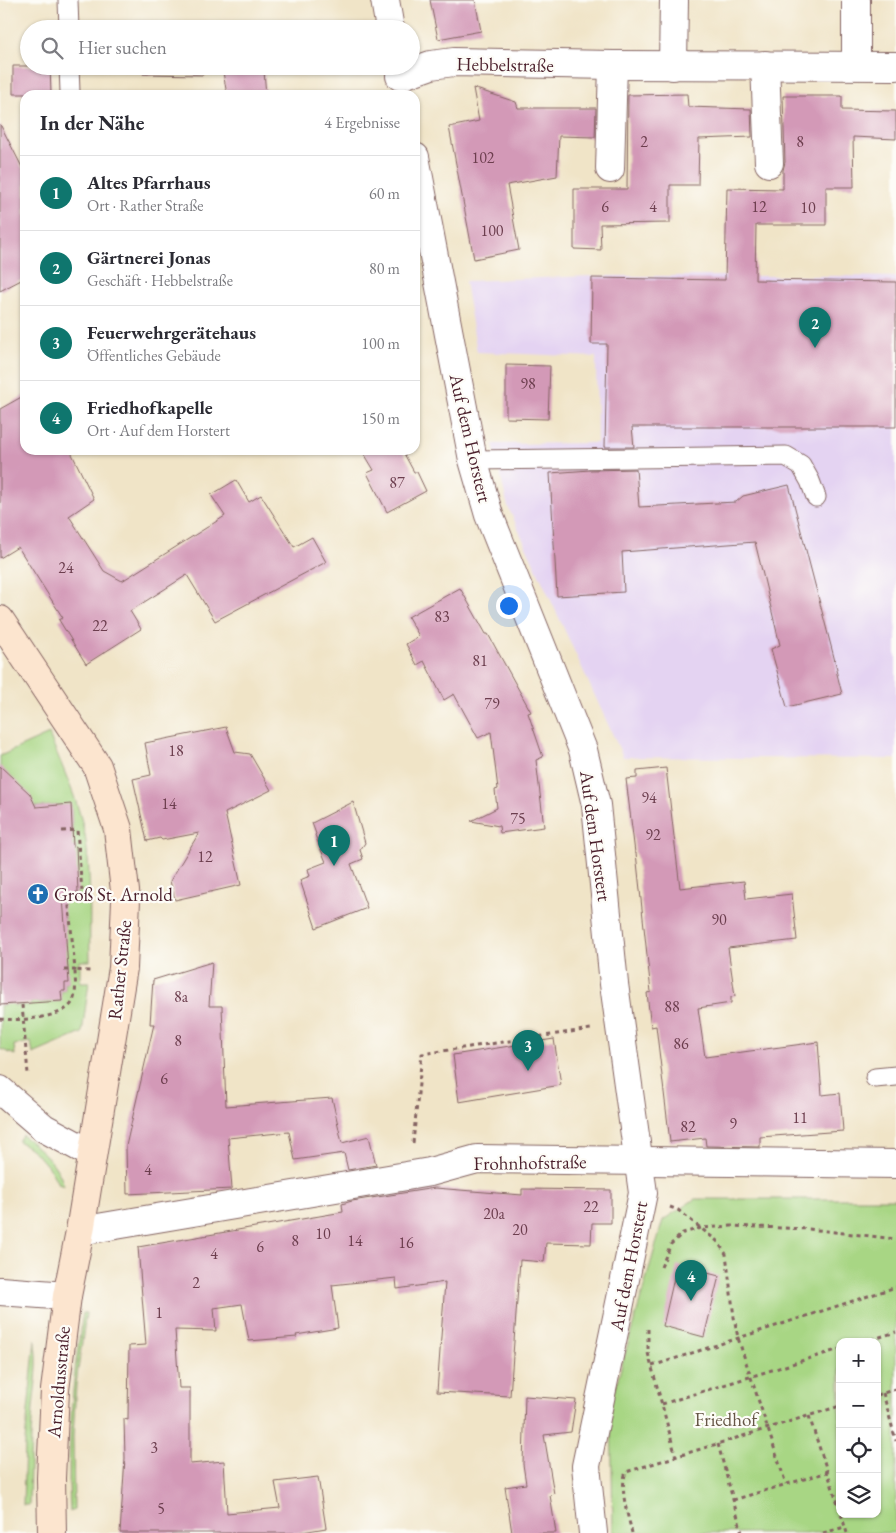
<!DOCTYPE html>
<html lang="de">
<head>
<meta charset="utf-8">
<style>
	:root { --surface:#fff; --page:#f2f2f3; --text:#2b2b33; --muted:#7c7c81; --line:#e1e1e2; --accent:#0f766e }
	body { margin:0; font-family:"EB Garamond",serif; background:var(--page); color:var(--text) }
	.controls { position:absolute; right:15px; bottom:15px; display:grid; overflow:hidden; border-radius:10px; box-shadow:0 1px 4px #0004 }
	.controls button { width:45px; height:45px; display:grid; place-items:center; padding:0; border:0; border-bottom:1px solid var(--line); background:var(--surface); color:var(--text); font:25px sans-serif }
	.you { position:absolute; left:508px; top:605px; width:18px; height:18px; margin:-12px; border:4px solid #fff; border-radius:50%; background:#1a73e8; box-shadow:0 0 0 8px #1a73e833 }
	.badge { display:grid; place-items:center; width:32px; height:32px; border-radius:50%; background:var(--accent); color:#fff; font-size:16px; font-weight:700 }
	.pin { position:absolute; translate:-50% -41px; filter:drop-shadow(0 1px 2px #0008) }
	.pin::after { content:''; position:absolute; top:26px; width:18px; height:15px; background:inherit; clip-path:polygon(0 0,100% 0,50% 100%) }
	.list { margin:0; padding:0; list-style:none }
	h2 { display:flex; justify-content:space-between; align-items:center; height:65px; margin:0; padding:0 20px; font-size:21px }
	h2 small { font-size:16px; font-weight:400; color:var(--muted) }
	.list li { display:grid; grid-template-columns:32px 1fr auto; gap:15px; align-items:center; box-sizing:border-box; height:75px; padding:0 20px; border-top:1px solid var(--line) }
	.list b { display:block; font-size:19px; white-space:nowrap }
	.list p { margin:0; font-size:16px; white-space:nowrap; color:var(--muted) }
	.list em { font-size:16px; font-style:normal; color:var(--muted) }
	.icon { flex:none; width:28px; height:28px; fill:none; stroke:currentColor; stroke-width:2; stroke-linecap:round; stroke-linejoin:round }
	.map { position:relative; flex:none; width:896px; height:1533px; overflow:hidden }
	.search { position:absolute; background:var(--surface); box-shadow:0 1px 4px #0004; left:20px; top:20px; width:400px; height:55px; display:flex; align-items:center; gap:12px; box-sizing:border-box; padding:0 18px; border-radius:28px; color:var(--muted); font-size:19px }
	.panel { position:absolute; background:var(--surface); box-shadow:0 1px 4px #0004; left:20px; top:90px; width:400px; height:365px; border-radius:15px }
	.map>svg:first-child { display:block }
	.built { fill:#e4d3f2 }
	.green { fill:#a8d684; stroke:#797a58; fill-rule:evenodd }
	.building { fill:#d399b7 }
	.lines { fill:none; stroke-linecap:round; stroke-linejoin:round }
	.lane-casing { stroke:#846462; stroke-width:21 }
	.street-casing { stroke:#846462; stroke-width:30 }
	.secondary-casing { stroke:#846462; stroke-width:30 }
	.path { stroke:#846462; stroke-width:3; stroke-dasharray:4 4; stroke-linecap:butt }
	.lane { stroke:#fff; stroke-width:19 }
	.street { stroke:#fff; stroke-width:28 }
	.secondary { stroke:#fce5cf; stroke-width:28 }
	.labels { text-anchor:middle; stroke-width:4.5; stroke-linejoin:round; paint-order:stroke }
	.number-label { font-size:16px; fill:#6c3e4e }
	.street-label { font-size:19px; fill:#4a1f2b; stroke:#fdfcf7 }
	.poi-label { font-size:19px; fill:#4a1f2b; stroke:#fdfcf7; text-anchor:start }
	.park-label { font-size:19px; fill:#665646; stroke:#fdfcf7 }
</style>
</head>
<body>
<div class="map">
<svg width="896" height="1533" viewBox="0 0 896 1533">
	<rect width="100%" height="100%" fill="#fdfcf7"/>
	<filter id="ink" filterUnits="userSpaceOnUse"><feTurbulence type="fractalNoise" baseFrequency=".02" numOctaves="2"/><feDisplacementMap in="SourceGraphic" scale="10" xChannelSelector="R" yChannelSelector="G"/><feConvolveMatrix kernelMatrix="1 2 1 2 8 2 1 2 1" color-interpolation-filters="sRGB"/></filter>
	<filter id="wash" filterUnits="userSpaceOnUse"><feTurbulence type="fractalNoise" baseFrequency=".0096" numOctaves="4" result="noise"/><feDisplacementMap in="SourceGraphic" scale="20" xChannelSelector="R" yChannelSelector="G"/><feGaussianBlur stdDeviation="1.12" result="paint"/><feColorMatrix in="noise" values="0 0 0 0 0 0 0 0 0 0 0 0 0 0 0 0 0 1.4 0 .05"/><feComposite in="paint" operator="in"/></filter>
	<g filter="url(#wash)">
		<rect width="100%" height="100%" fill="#f0e4c7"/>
		<path class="built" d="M592,276H837L896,277V759L623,757L508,507L493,444L597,443L596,357L477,352L465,281Z"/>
		<g class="green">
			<path d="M49,734C62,767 78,799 85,835C92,876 89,919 90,961H80V982H89L82,1033L33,1054L31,1042L14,1045L15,1055L0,1049V1005H5V1002H13L14,1006L31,1005V1001L39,1003L61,1001V991H65V983H68L61,920L65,919L64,916L60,917L59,897L76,896V892H79L78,888H75L73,851H76V847H73L71,805L33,807L0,785V756Z"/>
			<path d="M22,1135C40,1149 58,1163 64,1186L58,1184C50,1166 35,1150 18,1141Z"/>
			<path d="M695,1199H896V1533H613L611,1403L663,1220ZM840,1342H877V1514H840Z"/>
			<path d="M83,1313H86L76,1384L73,1437L74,1509L70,1512C67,1443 72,1381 83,1313Z"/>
			<path d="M35,1339C40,1362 35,1385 33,1408C30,1440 30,1473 29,1505H23L25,1442Z"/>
		</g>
		<g id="blocks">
			<g class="building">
				<path d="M430,0H475L481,31L438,39Z"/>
				<path d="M323,22V29H261V25Z"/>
				<path d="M13,66H50L51,94H13Z"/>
				<path d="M143,66H202L203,75L143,74Z"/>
				<path d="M222,66H303L287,69L264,71L266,95H227Z"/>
				<path d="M473,88L516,102L518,108H596L595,137L559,136L557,176L507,185L519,250L474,259L449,127L479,121Z"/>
				<path d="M687,94L688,107L751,109L752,137L699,139L698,185H670V223L600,224L601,250L574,249V189H627L628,95Z"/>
				<path d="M783,96H842V110L896,111V139L853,137L854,187H826V225H756L755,280L896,282V427H632L634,447H605L607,344H591L592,278L725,280L727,188L783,189V170L785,162Z"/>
				<path d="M0,124L25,173V278L0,291Z"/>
				<path d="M506,365L550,366L548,419L506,418Z"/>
				<path d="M25,395V450H70L94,499L69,516L104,571L122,581L225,516L211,495L236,480L249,502L261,495L294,547L312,537L326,562L215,621L187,575L130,611L141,629L86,664L59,620L63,618L18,547L0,558V409Z"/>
				<path d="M362,450H402L414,472H417L426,491L387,512L367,473L374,470Z"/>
				<path d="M636,469L639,507L736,502L743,496L789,485L837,669L836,670L842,694L787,707L771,649L780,645L755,542L622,552L624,592L557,596L550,473L590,470Z"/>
				<path d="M460,588L486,634H488L531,712L528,713L543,757L536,760L544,827L500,833L499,826L471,821L497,808L495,790L498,789L491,732L478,738L454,694L444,700L424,661L417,665L406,644L419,636L408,617Z"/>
				<path d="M226,727L235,752L250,754L271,790L225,813L241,885L175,900L170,881L199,833L162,840L160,838L147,841L133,779L151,775L145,743Z"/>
				<path d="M0,766L30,794L36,807L71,804L73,847L76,846L78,892H76V896L63,897L69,983H65V991H61L62,1001L0,1005Z"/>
				<path d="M666,768L680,888L744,881L746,899L792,894L797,940L728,948L735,996L731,997V1003L698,1008L705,1057L818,1042L822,1095L840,1093L843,1131L760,1137V1147L706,1146L705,1138L670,1142L656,1026L651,1027L647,993L651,992L636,853H635L626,779L637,778V771Z"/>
				<path d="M353,802L365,843L360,850L363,859L351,864L367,908L316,928L300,880L310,876L308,869L326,862L315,835L316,834L312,823Z"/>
				<path d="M212,962L209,1006H222L226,1106L332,1098L342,1143L369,1136L376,1165L348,1170L344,1153L295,1160L289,1132L228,1138L232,1189L127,1194L126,1146L154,1024H150L153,980Z"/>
				<path d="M554,1039L561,1085L459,1102L453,1055Z"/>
				<path d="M435,1188L522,1195V1189L611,1190V1223H592L591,1244L546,1243L544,1262L520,1260L510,1396L437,1392L445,1282L397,1289L396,1278L332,1285L338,1328L296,1335L297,1337L249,1341L242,1304L214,1308L216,1331L175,1330L179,1388H190V1464L224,1461L227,1513L280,1508L275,1482L318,1477L326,1528L296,1533H120L125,1458L124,1419L128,1420L129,1346L146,1345L138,1247L343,1212L342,1204L352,1201Z"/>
				<path d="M677,1265L719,1276L704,1337L663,1326Z"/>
				<path d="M525,1396L576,1400L571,1432L544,1435L554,1494L550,1495L556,1533H512L505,1487L526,1484L523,1464Z"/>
			</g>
		</g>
	</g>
	<g filter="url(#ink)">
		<use href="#blocks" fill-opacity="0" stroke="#846462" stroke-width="1"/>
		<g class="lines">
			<g class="lane-casing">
				<g id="lane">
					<path d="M68,0L69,29"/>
					<path d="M69,66L70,92L71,95"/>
					<path d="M473,460L786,456L801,465L810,481L816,497"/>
					<path d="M875,1078L896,1076"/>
				</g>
			</g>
			<g class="street-casing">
				<g id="street">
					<path d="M385,0L390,29"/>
					<path d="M765,65L769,163"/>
					<path d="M856,65V0"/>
					<path d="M673,66L674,0"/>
					<path d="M400,76L431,65L454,62L613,65L896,66"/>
					<path d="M415,157L473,460L489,515L583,750L596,805L614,984L643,1193L586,1466L593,1533"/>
					<path d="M610,169L613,65"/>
					<path d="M0,1090L44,1128L92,1154"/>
					<path d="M80,1231L430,1172L477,1159L896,1164"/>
					<path d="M0,1291L67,1296"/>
				</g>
			</g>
			<g class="secondary-casing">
				<path id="secondary" d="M0,620L97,766L118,829L126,900L123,968L80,1231L67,1296L55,1390L51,1478L52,1533"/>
			</g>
			<g class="path">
				<path d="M62,831L77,830L82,891L77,900L68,901"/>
				<path d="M64,970H75L68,896"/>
				<path d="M22,1005L28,1074"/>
				<path d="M0,1019C17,1021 65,1019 73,1001C77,992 75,979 75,970L91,971"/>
				<path d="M413,1143L422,1054L591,1029"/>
				<path d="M670,1207L678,1210L717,1241L726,1254L734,1317L738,1338L786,1484"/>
				<path d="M661,1267L671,1244L683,1233L701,1228L731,1226L809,1229L896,1239"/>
				<path d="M648,1329V1353L676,1457"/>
				<path d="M864,1342L896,1332"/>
				<path d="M652,1366L896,1287"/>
				<path d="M883,1393L896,1441"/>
				<path d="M877,1395L896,1389"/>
				<path d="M662,1404L840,1349"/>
				<path d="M809,1416L840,1510"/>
				<path d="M718,1444L742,1533"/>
				<path d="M733,1500L828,1472"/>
				<path d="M841,1514L847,1533"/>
				<path d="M632,1533C628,1515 619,1490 626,1472L840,1406"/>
				<path d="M823,1533L845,1527"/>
			</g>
			<use href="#lane" class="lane"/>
			<use href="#street" class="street"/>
			<use href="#secondary" class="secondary"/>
		</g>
	</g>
	<defs>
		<g id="church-disc" transform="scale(1.125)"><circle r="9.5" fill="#1f6fb2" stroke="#fdfcf7"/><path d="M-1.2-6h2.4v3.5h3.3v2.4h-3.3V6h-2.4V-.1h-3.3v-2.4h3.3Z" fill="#fff"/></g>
	</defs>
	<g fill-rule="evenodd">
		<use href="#church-disc" x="38" y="894"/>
	</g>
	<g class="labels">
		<g class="number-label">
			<text x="644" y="147">2</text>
			<text x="800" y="147">8</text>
			<text x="483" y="163">102</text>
			<text x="605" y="212">6</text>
			<text x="653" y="212">4</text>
			<text x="759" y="212">12</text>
			<text x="808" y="213">10</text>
			<text x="492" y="236">100</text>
			<text x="528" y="389">98</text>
			<text x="397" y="488">87</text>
			<text x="66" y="573">24</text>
			<text x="442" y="622">83</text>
			<text x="100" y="631">22</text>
			<text x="480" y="666">81</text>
			<text x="492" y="709">79</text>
			<text x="176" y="756">18</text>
			<text x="649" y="803">94</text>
			<text x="169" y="809">14</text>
			<text x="518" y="824">75</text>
			<text x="653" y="840">92</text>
			<text x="205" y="862">12</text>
			<text x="719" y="925">90</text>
			<text x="181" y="1002">8a</text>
			<text x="672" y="1012">88</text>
			<text x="178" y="1046">8</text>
			<text x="681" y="1049">86</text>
			<text x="164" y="1084">6</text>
			<text x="800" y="1123">11</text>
			<text x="733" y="1129">9</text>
			<text x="688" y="1132">82</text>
			<text x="148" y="1175">4</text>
			<text x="591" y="1212">22</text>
			<text x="494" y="1219">20a</text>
			<text x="520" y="1235">20</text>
			<text x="323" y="1239">10</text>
			<text x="295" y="1246">8</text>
			<text x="355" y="1246">14</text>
			<text x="406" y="1248">16</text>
			<text x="260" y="1252">6</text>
			<text x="214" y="1259">4</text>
			<text x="196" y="1288">2</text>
			<text x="159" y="1318">1</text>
			<text x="154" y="1453">3</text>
			<text x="161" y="1514">5</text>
		</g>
		<g class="street-label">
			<text transform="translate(505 64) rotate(1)" y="7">Hebbelstraße</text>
			<text transform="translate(471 438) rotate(77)" y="7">Auf dem Horstert</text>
			<text transform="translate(596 836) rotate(82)" y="7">Auf dem Horstert</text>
			<text transform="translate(119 970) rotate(-84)" y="7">Rather Straße</text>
			<text transform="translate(530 1162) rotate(-1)" y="7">Frohnhofstraße</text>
			<text transform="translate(628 1266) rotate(-79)" y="7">Auf dem Horstert</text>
			<text transform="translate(58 1382) rotate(-85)" y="7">Arnoldusstraße</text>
		</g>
		<g class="poi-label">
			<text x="54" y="901">Groß St. Arnold</text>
		</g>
		<g class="park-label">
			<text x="726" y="1426">Friedhof</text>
		</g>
	</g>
</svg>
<div class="controls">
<button>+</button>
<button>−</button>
<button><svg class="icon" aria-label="locate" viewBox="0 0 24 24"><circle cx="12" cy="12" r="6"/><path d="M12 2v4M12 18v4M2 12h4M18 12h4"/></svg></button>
<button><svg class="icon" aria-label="layers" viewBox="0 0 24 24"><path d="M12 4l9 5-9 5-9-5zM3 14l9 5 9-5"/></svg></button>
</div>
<div class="you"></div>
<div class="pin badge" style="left:334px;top:866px">1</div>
<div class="pin badge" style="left:815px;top:348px">2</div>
<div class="pin badge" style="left:528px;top:1071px">3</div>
<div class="pin badge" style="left:691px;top:1301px">4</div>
<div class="search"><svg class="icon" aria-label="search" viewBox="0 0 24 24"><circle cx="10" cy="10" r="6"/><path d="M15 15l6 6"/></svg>Hier suchen</div>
<section class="panel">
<h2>In der Nähe<small>4 Ergebnisse</small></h2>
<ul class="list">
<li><span class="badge">1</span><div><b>Altes Pfarrhaus</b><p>Ort · Rather Straße</p></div><em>60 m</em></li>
<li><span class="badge">2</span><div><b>Gärtnerei Jonas</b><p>Geschäft · Hebbelstraße</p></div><em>80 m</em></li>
<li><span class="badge">3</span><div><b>Feuerwehrgerätehaus</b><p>Öffentliches Gebäude</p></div><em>100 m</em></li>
<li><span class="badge">4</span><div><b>Friedhofkapelle</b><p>Ort · Auf dem Horstert</p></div><em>150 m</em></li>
</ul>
</section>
</div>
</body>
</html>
